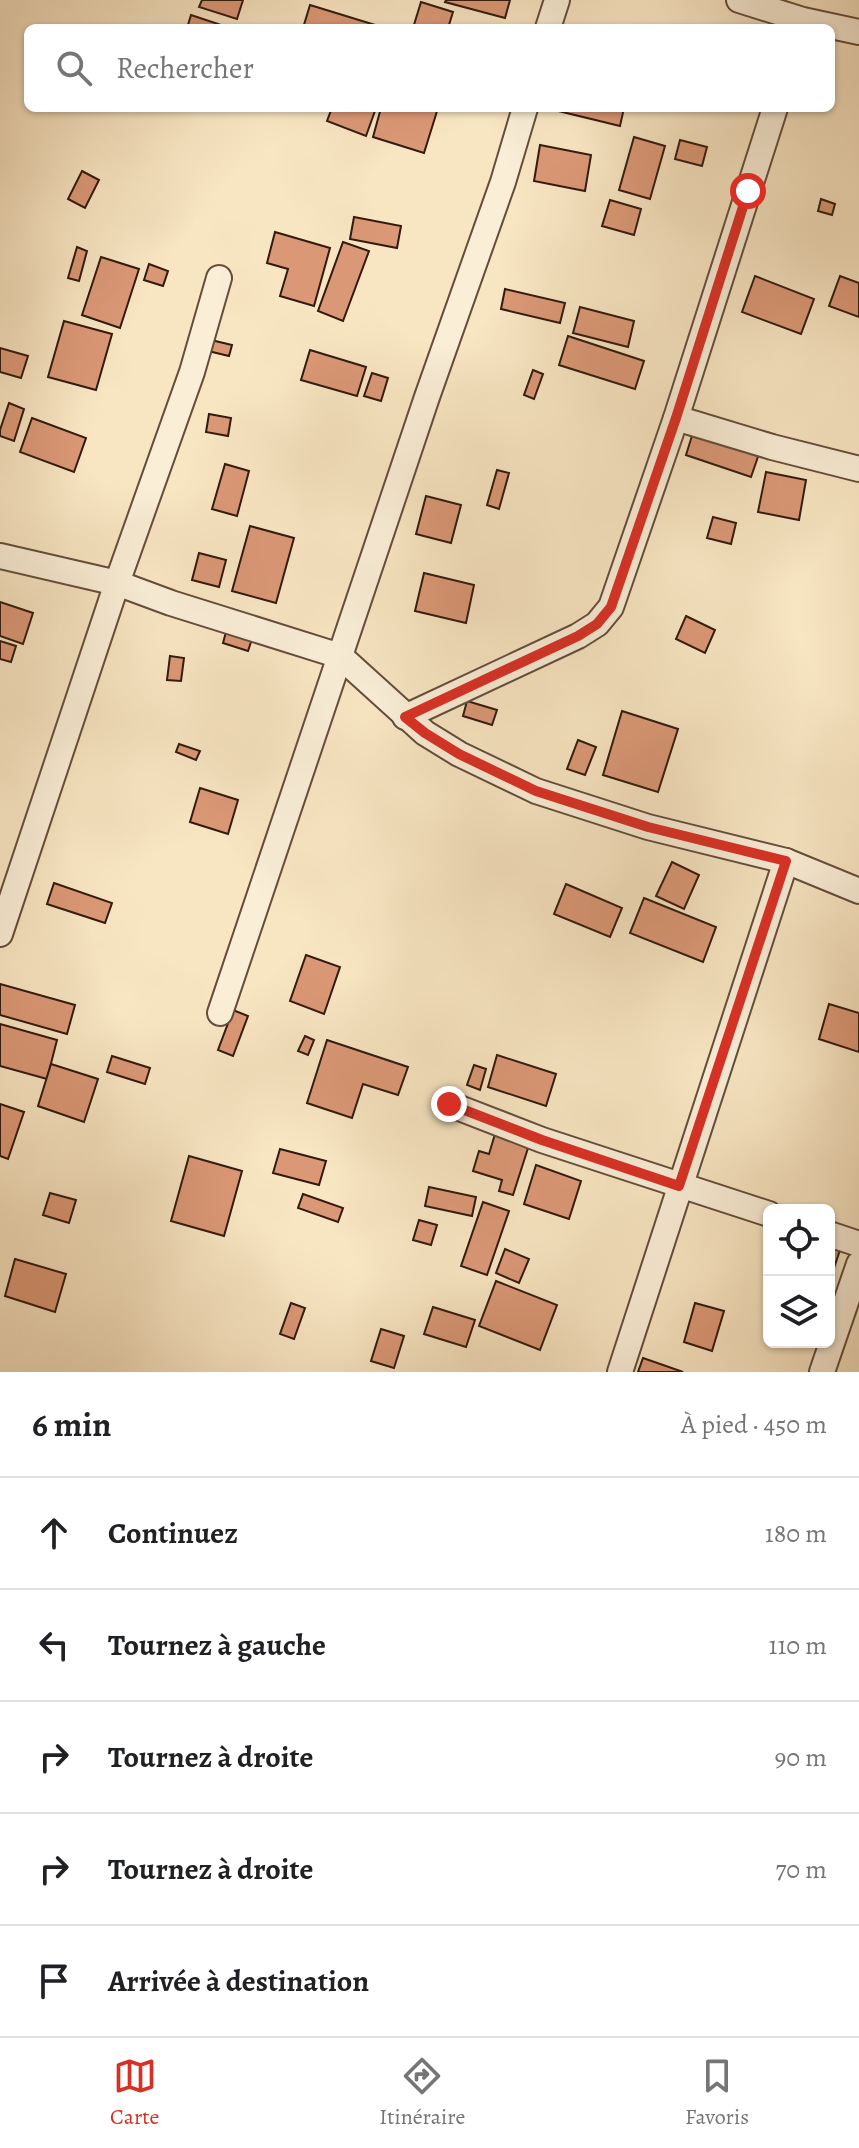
<!DOCTYPE html>
<html lang="fr">
<head>
<meta charset="utf-8">
<style>
	:root { --surface:#fff; --page:#f2f2f2; --text:#202124; --muted:#757577; --line:#e0e0e0; --accent:#d93025 }
	body { margin:0; font-family:Alegreya,serif; background:var(--page); color:var(--text) }
	.controls { position:absolute; right:24px; bottom:24px; display:grid; overflow:hidden; border-radius:12px; box-shadow:0 2px 6px #0004 }
	.controls button { width:72px; height:72px; display:grid; place-items:center; padding:0; border:0; border-bottom:2px solid var(--line); background:var(--surface); color:var(--text); font:40px sans-serif }
	.stop { position:absolute; width:24px; height:24px; margin:-18px; border:6px solid #d93025; border-radius:50%; background:#fff }
	.stop.end { background:#d93025; border-color:#fff; box-shadow:0 2px 8px #0008 }
	.list { margin:0; padding:0; list-style:none }
	h2 { display:flex; justify-content:space-between; align-items:center; height:104px; margin:0; padding:0 32px; font-size:34px }
	h2 small { font-size:26px; font-weight:400; color:var(--muted) }
	.list li { display:grid; grid-template-columns:52px 1fr auto; gap:24px; align-items:center; box-sizing:border-box; height:112px; padding:0 32px; border-top:2px solid var(--line) }
	.list b { display:block; font-size:30px; white-space:nowrap }
	.list em { font-size:26px; font-style:normal; color:var(--muted) }
	.icon { flex:none; width:44px; height:44px; fill:none; stroke:currentColor; stroke-width:2; stroke-linecap:round; stroke-linejoin:round }
	.map { position:relative; flex:none; width:859px; height:1372px; overflow:hidden }
	.search { position:absolute; background:var(--surface); box-shadow:0 2px 6px #0004; left:24px; right:24px; top:24px; height:88px; display:flex; align-items:center; gap:20px; box-sizing:border-box; padding:0 28px; border-radius:12px; color:var(--muted); font-size:30px }
	.sheet { height:664px; background:var(--surface) }
	nav { display:flex; justify-content:space-around; align-items:center; box-sizing:border-box; height:112px; border-top:2px solid var(--line); background:var(--surface); font-size:22px; color:var(--muted) }
	nav a { display:grid; justify-items:center; gap:4px }
	nav .on { color:var(--accent) }
	.map>svg:first-child { display:block }
	.building { fill:#db9876; stroke:#321a0e; stroke-width:2 }
	.lines { fill:none; stroke-linecap:round; stroke-linejoin:round }
	.minor-casing { stroke:#644d3b; stroke-width:28 }
	.minor { stroke:#faeed7; stroke-width:24 }
	.route { stroke:#d93025; stroke-width:10 }
</style>
</head>
<body>
<div class="map">
<svg width="859" height="1372" viewBox="0 0 859 1372">
	<rect width="100%" height="100%" fill="#f8e5c2"/>
	<filter id="stains"><feTurbulence type="fractalNoise" baseFrequency=".0025" numOctaves="4"/><feColorMatrix values="0 0 0 0 .2 0 0 0 0 .09 0 0 0 0 .02 0 0 0 .5 -.17"/></filter>
	<radialGradient id="worn" r=".72"><stop offset=".6" stop-color="#630" stop-opacity="0"/><stop offset="1" stop-color="#630" stop-opacity=".3"/></radialGradient>
	<g class="building">
		<path d="M202,0H243L237,19L199,7Z"/>
		<path d="M446,0H510L505,18L445,2Z"/>
		<path d="M421,2L453,12L448,28H413Z"/>
		<path d="M310,5L385,28H303Z"/>
		<path d="M191,15L224,26V28H187Z"/>
		<path d="M332,108H376L366,136L327,121Z"/>
		<path d="M381,108H438L424,153L373,137Z"/>
		<path d="M546,108H624L620,126Z"/>
		<path d="M634,137L665,146L650,199L619,190Z"/>
		<path d="M680,140L707,147L702,166L675,159Z"/>
		<path d="M540,145L591,155L585,191L534,181Z"/>
		<path d="M82,171L99,180L85,208L68,199Z"/>
		<path d="M821,199L835,204L832,215L818,211Z"/>
		<path d="M610,200L641,209L634,235L602,226Z"/>
		<path d="M354,217L401,226L397,248L350,239Z"/>
		<path d="M275,232L330,248L314,306L280,296L288,269L267,263Z"/>
		<path d="M343,242L369,251L343,321L318,311Z"/>
		<path d="M77,247L87,251L79,281L68,278Z"/>
		<path d="M101,257L139,269L120,328L82,315Z"/>
		<path d="M149,264L168,271L163,286L144,280Z"/>
		<path d="M755,276L814,299L801,334L742,312Z"/>
		<path d="M840,276L859,283V317L829,306Z"/>
		<path d="M505,289L565,303L560,323L501,309Z"/>
		<path d="M580,307L634,321L628,347L573,333Z"/>
		<path d="M64,321L112,334L96,390L48,377Z"/>
		<path d="M568,336L644,361L635,389L559,365Z"/>
		<path d="M211,340L232,345L229,356L208,351Z"/>
		<path d="M0,348L28,356L21,378L0,372Z"/>
		<path d="M310,350L366,367L357,396L301,380Z"/>
		<path d="M533,370L543,374L534,399L524,395Z"/>
		<path d="M372,373L388,378L381,401L364,396Z"/>
		<path d="M9,403L24,409L14,441L0,436V430Z"/>
		<path d="M209,414L231,418L228,436L206,432Z"/>
		<path d="M32,418L86,438L74,472L20,452Z"/>
		<path d="M695,426L761,448L751,477L686,455Z"/>
		<path d="M225,464L249,471L237,516L212,509Z"/>
		<path d="M497,470L509,473L499,509L487,505Z"/>
		<path d="M766,472L806,480L799,520L758,512Z"/>
		<path d="M426,496L461,505L451,543L416,534Z"/>
		<path d="M713,517L736,523L731,544L707,538Z"/>
		<path d="M250,526L294,538L276,603L232,591Z"/>
		<path d="M199,553L226,560L219,587L192,580Z"/>
		<path d="M424,573L474,585L466,623L415,611Z"/>
		<path d="M0,602L33,613L23,644L0,636Z"/>
		<path d="M686,616L715,630L705,653L676,639Z"/>
		<path d="M227,628L253,636L248,651L223,643Z"/>
		<path d="M0,641L16,646L11,662L0,659Z"/>
		<path d="M170,656L184,658L181,681L167,680Z"/>
		<path d="M467,701L497,710L492,725L463,716Z"/>
		<path d="M622,711L678,729L658,792L603,775Z"/>
		<path d="M578,740L596,747L585,775L567,769Z"/>
		<path d="M179,744L200,751L196,760L176,752Z"/>
		<path d="M200,788L238,800L228,834L190,822Z"/>
		<path d="M672,862L699,875L684,909L656,896Z"/>
		<path d="M54,883L112,903L105,923L47,904Z"/>
		<path d="M566,884L622,908L610,937L554,914Z"/>
		<path d="M644,898L716,927L703,962L630,933Z"/>
		<path d="M306,955L340,967L324,1014L290,1001Z"/>
		<path d="M0,984L75,1005L67,1034L0,1015Z"/>
		<path d="M829,1004L859,1013V1052L819,1039Z"/>
		<path d="M233,1010L248,1016L233,1056L218,1050Z"/>
		<path d="M0,1024L57,1040L47,1079L0,1066Z"/>
		<path d="M305,1036L314,1040L308,1055L298,1051Z"/>
		<path d="M327,1040L408,1067L398,1095L363,1084L352,1118L307,1103Z"/>
		<path d="M497,1055L556,1074L546,1106L488,1087Z"/>
		<path d="M112,1056L150,1068L145,1084L107,1072Z"/>
		<path d="M51,1064L98,1079L84,1122L38,1106Z"/>
		<path d="M474,1065L486,1069L480,1090L467,1085Z"/>
		<path d="M0,1104L24,1112L8,1159L0,1156Z"/>
		<path d="M495,1134L529,1145L513,1195L499,1191L502,1180L473,1171L479,1151L489,1154Z"/>
		<path d="M280,1149L326,1161L319,1185L273,1173Z"/>
		<path d="M189,1156L242,1171L224,1236L171,1221Z"/>
		<path d="M536,1165L581,1181L569,1219L524,1204Z"/>
		<path d="M429,1187L476,1197L472,1216L425,1206Z"/>
		<path d="M50,1193L76,1200L69,1223L43,1215Z"/>
		<path d="M303,1194L343,1208L338,1222L298,1208Z"/>
		<path d="M483,1202L509,1211L487,1275L461,1266Z"/>
		<path d="M419,1220L437,1225L431,1245L413,1240Z"/>
		<path d="M829,1240L842,1244L830,1280H829Z"/>
		<path d="M505,1249L529,1259L519,1283L496,1273Z"/>
		<path d="M15,1259L66,1274L55,1312L5,1296Z"/>
		<path d="M496,1281L557,1305L540,1350L479,1326Z"/>
		<path d="M291,1303L305,1308L294,1339L280,1334Z"/>
		<path d="M695,1303L724,1311L712,1351L684,1342Z"/>
		<path d="M433,1307L475,1320L466,1347L424,1334Z"/>
		<path d="M381,1329L404,1336L394,1368L371,1361Z"/>
		<path d="M643,1358L683,1372H638Z"/>
	</g>
	<g class="lines">
		<g class="minor-casing">
			<g id="minor">
				<path d="M739,0L803,20L859,32"/>
				<path d="M548,28L557,0"/>
				<path d="M676,418L772,447L859,469"/>
				<path d="M0,556L117,583L171,603L340,656L425,733L459,754L536,791L648,827L786,861L859,891"/>
				<path d="M405,717L578,636L597,624L611,607L676,418L775,108"/>
				<path d="M0,934L117,583L192,372L219,278"/>
				<path d="M220,1013L427,397L503,182L525,108"/>
				<path d="M449,1104L542,1140L769,1214"/>
				<path d="M829,1234L859,1244"/>
				<path d="M620,1372L786,861"/>
				<path d="M822,1372L859,1264"/>
			</g>
		</g>
		<use href="#minor" class="minor"/>
	</g>
	<g class="lines">
		<path class="route" d="M449,1104L542,1140L679,1186L786,861L648,827L536,791L459,754L425,733L405,717L578,636L597,624L611,607L676,418L748,191"/>
	</g>
	<rect width="100%" height="100%" filter="url(#stains)"/>
	<rect width="100%" height="100%" fill="url(#worn)"/>
</svg>
<div class="controls">
<button><svg class="icon" aria-label="locate" viewBox="0 0 24 24"><circle cx="12" cy="12" r="6"/><path d="M12 2v4M12 18v4M2 12h4M18 12h4"/></svg></button>
<button><svg class="icon" aria-label="layers" viewBox="0 0 24 24"><path d="M12 4l9 5-9 5-9-5zM3 14l9 5 9-5"/></svg></button>
</div>
<div class="stop" style="left:748px;top:191px"></div>
<div class="stop end" style="left:449px;top:1104px"></div>
<div class="search"><svg class="icon" aria-label="search" viewBox="0 0 24 24"><circle cx="10" cy="10" r="6"/><path d="M15 15l6 6"/></svg>Rechercher</div>
</div>
<section class="sheet">
<h2>6 min<small>À pied · 450 m</small></h2>
<ul class="list">
<li><svg class="icon" aria-label="ahead" viewBox="0 0 24 24"><path d="M12 20V5M6 11l6-6 6 6"/></svg><div><b>Continuez</b></div><em>180 m</em></li>
<li><svg class="icon" aria-label="left" viewBox="0 0 24 24"><path d="M17 20v-9H6M10 6l-5 5 5 5"/></svg><div><b>Tournez à gauche</b></div><em>110 m</em></li>
<li><svg class="icon" aria-label="right" viewBox="0 0 24 24"><path d="M7 20v-9h11M14 6l5 5-5 5"/></svg><div><b>Tournez à droite</b></div><em>90 m</em></li>
<li><svg class="icon" aria-label="right" viewBox="0 0 24 24"><path d="M7 20v-9h11M14 6l5 5-5 5"/></svg><div><b>Tournez à droite</b></div><em>70 m</em></li>
<li><svg class="icon" aria-label="arrive" viewBox="0 0 24 24"><path d="M6 21V4h12l-3 4 3 4H6"/></svg><div><b>Arrivée à destination</b></div></li>
</ul>
</section>
<nav>
<a class="on"><svg class="icon" aria-label="map" viewBox="0 0 24 24"><path d="M3 6l6-2 6 2 6-2v14l-6 2-6-2-6 2zM9 4v14M15 6v14"/></svg>Carte</a>
<a><svg class="icon" aria-label="directions" viewBox="0 0 24 24"><path d="M12 3l9 9-9 9-9-9zM9 14v-3h6M13 9l2 2-2 2"/></svg>Itinéraire</a>
<a><svg class="icon" aria-label="saved" viewBox="0 0 24 24"><path d="M7 4h10v16l-5-4-5 4z"/></svg>Favoris</a>
</nav>
</body>
</html>
